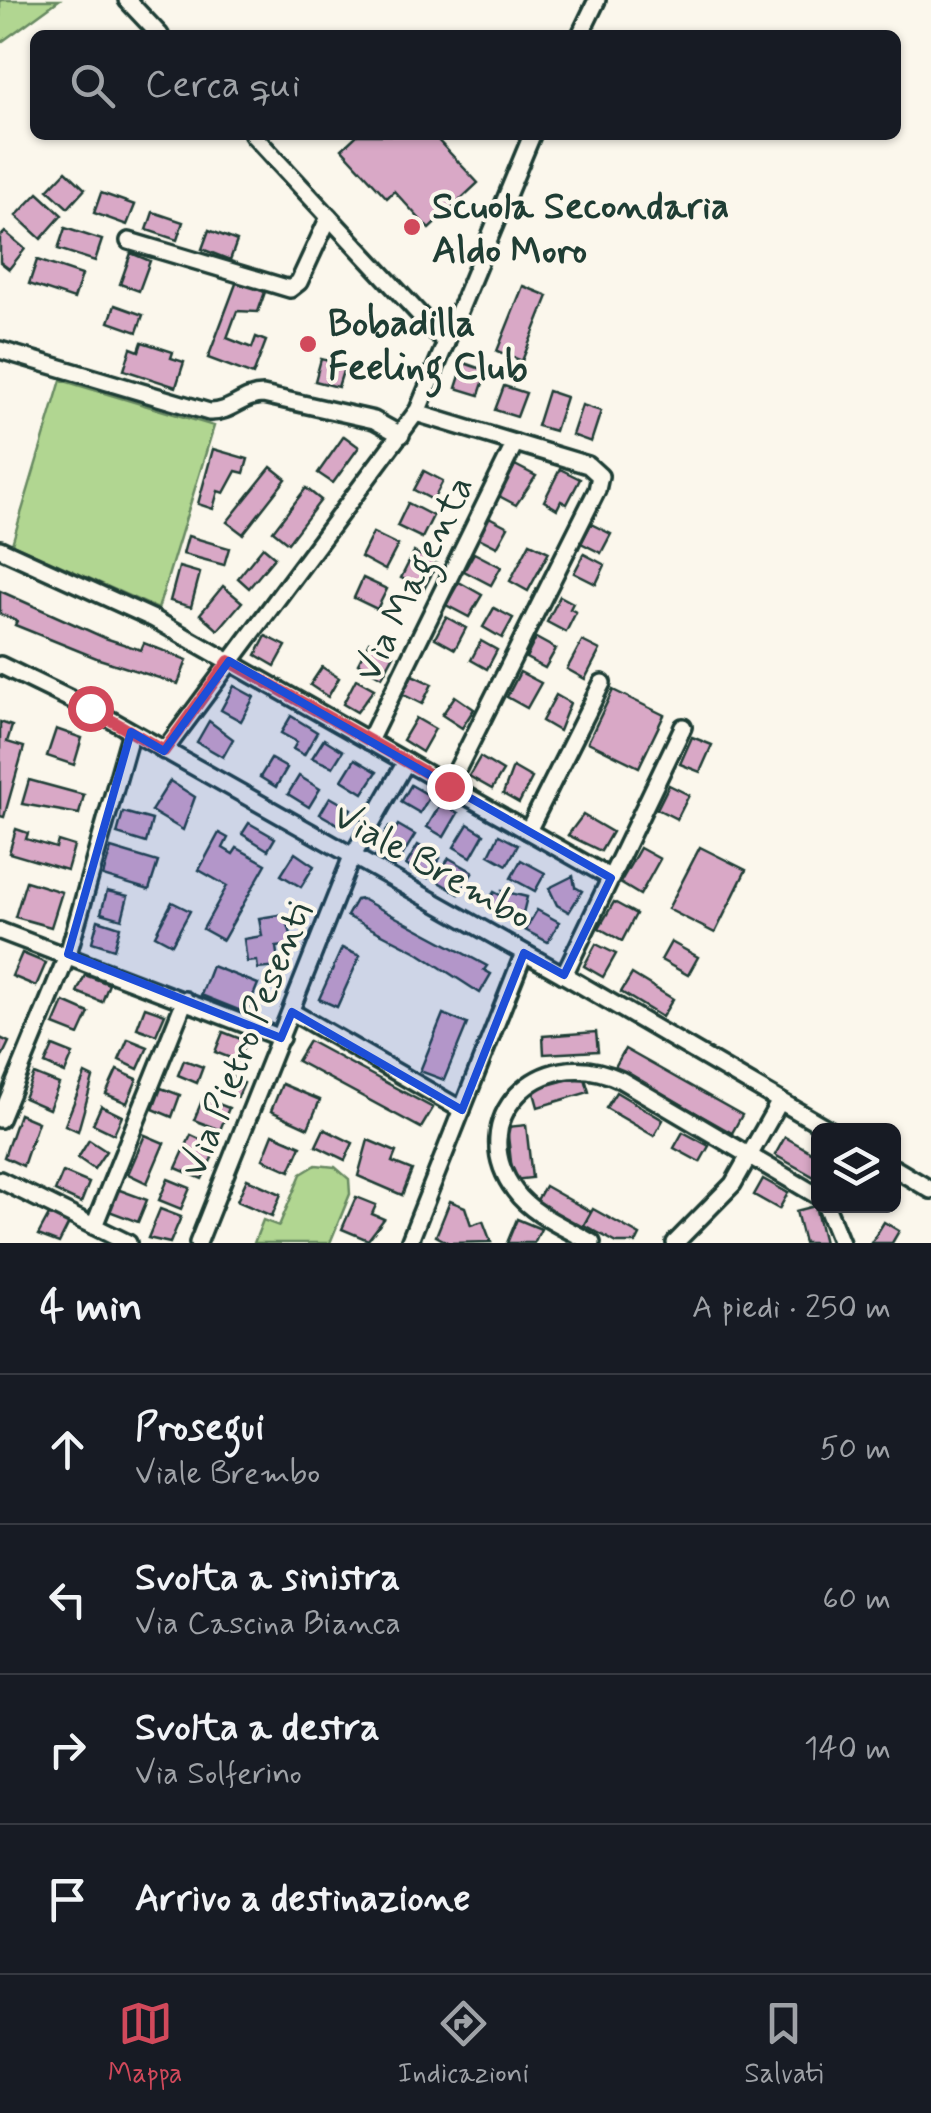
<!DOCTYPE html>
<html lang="it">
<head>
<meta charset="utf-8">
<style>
	:root { --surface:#171b24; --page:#242831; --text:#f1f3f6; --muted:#9ea1a6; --line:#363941; --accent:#d1495b }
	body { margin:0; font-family:Mynerve,sans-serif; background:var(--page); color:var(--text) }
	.controls { position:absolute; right:30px; bottom:30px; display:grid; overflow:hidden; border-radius:15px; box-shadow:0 2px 8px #0004 }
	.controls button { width:90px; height:90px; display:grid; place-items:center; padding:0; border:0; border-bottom:2px solid var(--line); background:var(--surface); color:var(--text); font:50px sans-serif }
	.stop { position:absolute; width:30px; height:30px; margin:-22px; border:8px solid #d1495b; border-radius:50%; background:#fff }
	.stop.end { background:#d1495b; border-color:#fff; box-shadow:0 2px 10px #0008 }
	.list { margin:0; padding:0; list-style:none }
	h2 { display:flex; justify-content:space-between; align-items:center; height:130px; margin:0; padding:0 40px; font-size:42px }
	h2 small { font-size:32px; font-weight:400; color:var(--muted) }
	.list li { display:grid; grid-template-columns:65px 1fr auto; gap:30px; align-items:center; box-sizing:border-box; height:150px; padding:0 40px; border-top:2px solid var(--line) }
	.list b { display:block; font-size:38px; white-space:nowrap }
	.list p { margin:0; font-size:32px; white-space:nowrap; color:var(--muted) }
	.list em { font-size:32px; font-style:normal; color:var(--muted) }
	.icon { flex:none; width:55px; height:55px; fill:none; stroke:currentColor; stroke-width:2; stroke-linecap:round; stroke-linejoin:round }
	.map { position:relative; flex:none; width:931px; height:1243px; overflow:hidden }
	.search { position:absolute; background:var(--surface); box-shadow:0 2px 8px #0004; left:30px; right:30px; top:30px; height:110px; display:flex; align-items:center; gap:25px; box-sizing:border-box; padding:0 35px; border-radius:15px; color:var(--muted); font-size:38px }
	.sheet { height:730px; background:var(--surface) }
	nav { display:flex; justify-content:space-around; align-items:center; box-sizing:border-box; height:140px; border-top:2px solid var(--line); background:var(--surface); font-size:28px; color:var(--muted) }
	nav a { display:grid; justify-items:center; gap:5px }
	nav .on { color:var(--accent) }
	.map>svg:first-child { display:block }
	.green { fill:#b1d691; stroke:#688a62; stroke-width:2.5 }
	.building { fill:#d9a8c6; stroke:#1f3d34; stroke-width:2.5 }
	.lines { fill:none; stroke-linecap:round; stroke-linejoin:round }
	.minor-casing { stroke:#1f3d34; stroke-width:22 }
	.minor { stroke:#fbf7ec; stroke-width:15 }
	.route { stroke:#d1495b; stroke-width:12 }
	.marked { fill:#1d4ed8; fill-opacity:0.2; stroke:#1d4ed8; stroke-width:8; stroke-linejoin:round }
	.poi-dot { fill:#d1495b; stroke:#fbf7ec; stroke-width:4 }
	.labels { text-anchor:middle; stroke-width:8; stroke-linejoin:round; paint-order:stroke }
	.poi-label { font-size:38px; font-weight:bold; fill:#1f3d34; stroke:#fbf7ec; text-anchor:start }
	.street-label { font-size:38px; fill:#1f3d34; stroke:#fbf7ec }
</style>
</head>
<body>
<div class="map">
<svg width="931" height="1243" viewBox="0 0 931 1243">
	<rect width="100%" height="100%" fill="#fbf7ec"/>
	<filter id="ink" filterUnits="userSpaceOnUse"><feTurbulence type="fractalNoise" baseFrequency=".01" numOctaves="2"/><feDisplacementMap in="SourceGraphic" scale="20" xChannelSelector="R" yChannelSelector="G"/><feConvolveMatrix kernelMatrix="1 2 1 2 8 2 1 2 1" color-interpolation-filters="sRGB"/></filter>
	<g filter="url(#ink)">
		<g class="green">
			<path d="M0,0H59L0,43Z"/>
			<path d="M61,380L214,426L158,609L12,544Z"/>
			<path d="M316,1165L335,1167L349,1179L350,1194L330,1243H254L263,1220L279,1226L301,1174Z"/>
		</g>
		<g class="building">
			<path d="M357,135H433L478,183L429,229L394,191L387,198L342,149Z"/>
			<path d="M66,171L85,189L68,208L48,190Z"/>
			<path d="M38,193L62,215L41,239L16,216Z"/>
			<path d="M101,193L135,205L127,225L94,213Z"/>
			<path d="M153,212L183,222L177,240L147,230Z"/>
			<path d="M65,228L102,240L95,261L58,249Z"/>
			<path d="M209,230L237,241L230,260L202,249Z"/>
			<path d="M5,232L25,249L9,269L0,262V237Z"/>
			<path d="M131,253L150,261L139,291L120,284Z"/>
			<path d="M37,260L82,275L74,299L29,284Z"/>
			<path d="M237,281L265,292L258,312L237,311L227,338L252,348L256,337L266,341L253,375L208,358Z"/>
			<path d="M523,286L548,296L522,361L497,351Z"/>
			<path d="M115,305L143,315L137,332L109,322Z"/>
			<path d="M142,342L173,352L171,358L184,362L176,387L124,370L131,348L139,351Z"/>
			<path d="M321,359L345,365L338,387L315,381Z"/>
			<path d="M464,363L487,371L479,395L456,388Z"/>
			<path d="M504,386L526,393L517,417L495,410Z"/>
			<path d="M548,391L566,397L555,431L537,426Z"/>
			<path d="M582,405L601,411L591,442L572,435Z"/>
			<path d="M344,436L359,447L333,483L318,473Z"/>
			<path d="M213,449L248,459L244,473L236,471L224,493L218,491L213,509L198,504Z"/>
			<path d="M515,465L536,476L516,505L499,496Z"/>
			<path d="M271,467L286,479L243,534L227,522Z"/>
			<path d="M560,469L580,479L567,504L561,501L557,509L544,501Z"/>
			<path d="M424,471L443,481L433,500L414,490Z"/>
			<path d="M306,488L321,500L288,543L273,531Z"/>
			<path d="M408,503L433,516L422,538L397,526Z"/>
			<path d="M487,516L508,527L497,547L477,537Z"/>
			<path d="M591,524L611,534L601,553L581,543Z"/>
			<path d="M373,533L398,545L385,570L361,557Z"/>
			<path d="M188,536L229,548L224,565L183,554Z"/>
			<path d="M530,543L549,552L528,591L510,581Z"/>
			<path d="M263,547L275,557L249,588L238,578Z"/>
			<path d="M414,552L437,564L424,589L401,578Z"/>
			<path d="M474,553L501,567L491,585L464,571Z"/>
			<path d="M584,554L605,565L596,584L574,573Z"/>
			<path d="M179,567L200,573L191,607L170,601Z"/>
			<path d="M363,578L387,589L377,609L354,598Z"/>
			<path d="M459,582L482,595L469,617L446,605Z"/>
			<path d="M223,586L242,602L218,630L200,614Z"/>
			<path d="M0,591L105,638L141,650L144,643L187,660L178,684L99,659L15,625L17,621L0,614Z"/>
			<path d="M560,596L573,603L570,609L576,612L566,632L547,622Z"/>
			<path d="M494,608L513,618L502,638L483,627Z"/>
			<path d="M446,617L466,628L455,649L435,638Z"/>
			<path d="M266,636L286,646L275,666L256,655Z"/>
			<path d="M536,638L556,649L545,668L526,658Z"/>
			<path d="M481,641L497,650L487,669L471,660Z"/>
			<path d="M582,641L600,650L585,679L567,669Z"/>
			<path d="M369,642L394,655L382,677L358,663Z"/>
			<path d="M322,667L339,678L328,697L310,685Z"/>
			<path d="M520,672L541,683L527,708L507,697Z"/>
			<path d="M412,675L432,684L422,704L402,694Z"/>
			<path d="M356,679L374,689L357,712L343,704Z"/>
			<path d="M234,686L254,697L241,721L221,710Z"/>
			<path d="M613,690L664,715L639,767L588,742Z"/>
			<path d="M556,695L570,703L559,731L542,721Z"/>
			<path d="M455,696L474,709L462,728L442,715Z"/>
			<path d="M291,716L317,732L304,755L293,749L297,742L281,733Z"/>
			<path d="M416,718L435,729L422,752L403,740Z"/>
			<path d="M209,721L233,739L223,757L197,742Z"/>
			<path d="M0,722L12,726L7,742L24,747L4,817L0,816Z"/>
			<path d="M56,729L82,738L74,765L47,756Z"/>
			<path d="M692,737L712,745L700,772L680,764Z"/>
			<path d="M324,739L343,751L333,767L312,758Z"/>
			<path d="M480,757L503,771L492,789L469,776Z"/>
			<path d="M271,759L287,768L276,787L260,777Z"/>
			<path d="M355,759L377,772L363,793L342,780Z"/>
			<path d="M513,767L532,778L519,803L503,794Z"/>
			<path d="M299,776L320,789L309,807L288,794Z"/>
			<path d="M29,780L84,795L79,814L22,804Z"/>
			<path d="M170,781L195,797L183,830L151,811Z"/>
			<path d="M411,785L430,796L420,813L401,802Z"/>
			<path d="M669,785L689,795L677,819L657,809Z"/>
			<path d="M330,797L351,809L341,826L320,814Z"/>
			<path d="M441,803L458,813L444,837L427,827Z"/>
			<path d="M123,812L152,820L146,843L117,834Z"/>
			<path d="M583,815L612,832L601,851L568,835Z"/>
			<path d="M249,823L275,838L268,850L242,834Z"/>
			<path d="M468,824L484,834L471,857L454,847Z"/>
			<path d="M398,825L415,835L397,864L375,850L389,827L395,830Z"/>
			<path d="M16,829L28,833L26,839L56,848L58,841L74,846L67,870L9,853Z"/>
			<path d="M219,833L228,838L223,848L233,854L237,848L266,864L223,940L203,929L227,886L199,870Z"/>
			<path d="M499,835L518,845L507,865L489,855Z"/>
			<path d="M418,845L440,858L428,878L406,865Z"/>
			<path d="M700,847L746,870L715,933L668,909Z"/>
			<path d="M111,848L158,862L149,890L103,876Z"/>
			<path d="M640,848L660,859L640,895L620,883Z"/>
			<path d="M295,853L314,866L301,887L281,875Z"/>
			<path d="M449,858L473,872L459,894L435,880Z"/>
			<path d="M521,860L545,873L535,891L511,878Z"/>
			<path d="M573,876L575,887L582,891L569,912L557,905L549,888Z"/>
			<path d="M26,881L62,892L51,927L15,917Z"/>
			<path d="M107,891L128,896L122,919L101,913Z"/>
			<path d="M502,891L527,897L523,913L503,908L501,912L487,904L494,892L502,896Z"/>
			<path d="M362,899L487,966L484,970L491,974L480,993L415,951L347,916L356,900Z"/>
			<path d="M172,902L190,911L172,944L155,935Z"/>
			<path d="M614,902L636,914L622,941L599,928Z"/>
			<path d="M537,910L559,922L548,942L525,930Z"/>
			<path d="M285,914L294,945L276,947L279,967L258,969L257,961L247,962L244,939L262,936L259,918Z"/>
			<path d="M98,920L120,927L114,949L92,942Z"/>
			<path d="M671,942L698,957L688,975L661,960Z"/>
			<path d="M596,944L616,954L603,977L584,966Z"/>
			<path d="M342,948L360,956L337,1007L319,999Z"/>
			<path d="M22,953L46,963L36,986L12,976Z"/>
			<path d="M212,966L258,984L246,1013L201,995Z"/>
			<path d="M632,974L673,999L662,1017L621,992Z"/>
			<path d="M85,975L109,984L102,1002L77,992Z"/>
			<path d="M64,1002L89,1013L79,1035L54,1025Z"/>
			<path d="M145,1007L165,1014L156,1035L137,1028Z"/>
			<path d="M443,1014L467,1024L444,1080L420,1071Z"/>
			<path d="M223,1032L246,1041L238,1061L215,1052Z"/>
			<path d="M596,1032L598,1051L544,1054L543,1036Z"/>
			<path d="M0,1038L9,1042L0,1061Z"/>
			<path d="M128,1039L148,1047L138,1069L119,1060Z"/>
			<path d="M309,1041L433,1108L421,1128L297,1061Z"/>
			<path d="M53,1046L73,1054L65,1073L45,1064Z"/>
			<path d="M625,1049L742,1115L732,1133L615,1067Z"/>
			<path d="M184,1060L203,1067L197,1083L178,1075Z"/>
			<path d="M117,1070L137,1079L127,1103L106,1094Z"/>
			<path d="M34,1074L59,1084L49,1109L24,1098Z"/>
			<path d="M85,1074L93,1078L78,1131L65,1125Z"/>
			<path d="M584,1075L589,1092L538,1107L533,1089Z"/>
			<path d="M229,1076L244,1083L238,1097L222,1091Z"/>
			<path d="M282,1084L320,1100L308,1128L271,1111Z"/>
			<path d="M161,1088L180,1095L172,1117L153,1109Z"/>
			<path d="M616,1092L663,1120L654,1136L606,1108Z"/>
			<path d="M203,1098L229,1108L220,1130L194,1120Z"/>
			<path d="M101,1106L122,1116L114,1134L93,1124Z"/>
			<path d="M19,1114L38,1122L23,1166L4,1157Z"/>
			<path d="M526,1125L532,1178L513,1180L507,1127Z"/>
			<path d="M324,1129L353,1143L345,1160L316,1146Z"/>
			<path d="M683,1132L709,1146L700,1162L674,1148Z"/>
			<path d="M273,1134L301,1146L290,1171L263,1159Z"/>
			<path d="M145,1135L164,1143L147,1183L128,1174Z"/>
			<path d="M191,1135L217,1147L202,1179L176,1168Z"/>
			<path d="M785,1137L818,1156V1179L775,1155Z"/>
			<path d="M89,1140L106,1151L94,1169L78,1158Z"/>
			<path d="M368,1140L396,1152L392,1162L412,1170L402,1195L358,1176Z"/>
			<path d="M63,1172L89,1183L81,1203L55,1191Z"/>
			<path d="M168,1179L190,1188L181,1209L159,1200Z"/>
			<path d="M247,1179L281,1194L272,1216L237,1201Z"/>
			<path d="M763,1179L788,1193L779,1209L754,1195Z"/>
			<path d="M545,1186L591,1212L582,1228L536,1202Z"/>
			<path d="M117,1189L147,1200L138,1222L109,1211Z"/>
			<path d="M356,1197L376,1205L372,1214L384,1219L368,1240L342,1229Z"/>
			<path d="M450,1201L465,1207L471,1225L483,1221L491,1242L449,1243L436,1236Z"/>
			<path d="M815,1206L824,1243H804L796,1211Z"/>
			<path d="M160,1209L181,1217L170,1243L148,1238Z"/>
			<path d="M593,1209L640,1235L636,1243H617L584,1225Z"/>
			<path d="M50,1213L69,1223L59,1243L38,1235Z"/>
			<path d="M517,1219L541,1229L534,1243H507Z"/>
			<path d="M884,1222L899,1231L892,1243H871Z"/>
		</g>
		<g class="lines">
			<g class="minor-casing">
				<g id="minor">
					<path d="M127,0L160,35"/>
					<path d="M580,35L597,0"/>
					<path d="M253,135L446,343"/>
					<path d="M129,241L290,289L299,282L329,217"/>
					<path d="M0,350L209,412C231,413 242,395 263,395L374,420L401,435"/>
					<path d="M416,413L588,465L600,476L597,490L449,786"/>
					<path d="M0,549L154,619L611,878"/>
					<path d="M0,665L99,713L564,975L830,1130"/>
					<path d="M369,741L515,443"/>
					<path d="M164,751L418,410L532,135"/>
					<path d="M528,831L602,683"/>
					<path d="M0,931L281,1038"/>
					<path d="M564,975L683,727"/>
					<path d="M292,1012L462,1110"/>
					<path d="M0,1119L68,954L131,732"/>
					<path d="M894,1168L931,1190"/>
					<path d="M0,1180L128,1243"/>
					<path d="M826,1206L841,1243"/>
					<path d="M94,1226L185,1000"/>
					<path d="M198,1243L351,859L406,762"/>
					<path d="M409,1243L524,953"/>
					<path d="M592,1243C567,1228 532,1215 515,1191C463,1122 538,1040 621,1080L818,1196"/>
					<path d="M675,1243L733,1184L780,1101"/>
				</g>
			</g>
			<use href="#minor" class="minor"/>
		</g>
	</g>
	<g class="lines" filter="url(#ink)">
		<path class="route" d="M90,708L164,751L229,661L449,786"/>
	</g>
	<path class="marked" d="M229,661L611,878L564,975L524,953L462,1110L292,1012L281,1038L68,954L131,732L164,751Z"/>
	<g class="poi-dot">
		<circle cx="412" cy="227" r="10"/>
		<circle cx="308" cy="344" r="10"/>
	</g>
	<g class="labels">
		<g class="poi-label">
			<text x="432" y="218">Scuola Secondaria<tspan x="432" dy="44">Aldo Moro</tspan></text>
			<text x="328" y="335">Bobadilla<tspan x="328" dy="44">Feeling Club</tspan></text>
		</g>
		<g class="street-label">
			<text transform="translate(413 578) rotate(-64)" y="13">Via Magenta</text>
			<text transform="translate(433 865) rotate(29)" y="13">Viale Brembo</text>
			<text transform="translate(245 1039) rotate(-68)" y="13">Via Pietro Pesenti</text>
		</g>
	</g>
</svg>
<div class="controls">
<button><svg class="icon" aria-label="layers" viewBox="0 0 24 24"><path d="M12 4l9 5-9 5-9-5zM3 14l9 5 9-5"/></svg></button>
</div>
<div class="stop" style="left:90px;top:708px"></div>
<div class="stop end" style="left:449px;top:786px"></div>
<div class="search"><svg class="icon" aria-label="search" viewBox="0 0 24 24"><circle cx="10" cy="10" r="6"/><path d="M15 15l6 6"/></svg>Cerca qui</div>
</div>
<section class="sheet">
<h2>4 min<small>A piedi · 250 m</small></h2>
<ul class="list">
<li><svg class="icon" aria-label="ahead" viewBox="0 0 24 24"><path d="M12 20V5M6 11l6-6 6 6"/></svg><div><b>Prosegui</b><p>Viale Brembo</p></div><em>50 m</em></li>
<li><svg class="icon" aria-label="left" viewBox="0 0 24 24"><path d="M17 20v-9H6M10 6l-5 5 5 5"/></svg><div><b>Svolta a sinistra</b><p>Via Cascina Bianca</p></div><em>60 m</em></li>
<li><svg class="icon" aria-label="right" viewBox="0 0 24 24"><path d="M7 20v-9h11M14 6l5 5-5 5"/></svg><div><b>Svolta a destra</b><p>Via Solferino</p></div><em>140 m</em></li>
<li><svg class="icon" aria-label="arrive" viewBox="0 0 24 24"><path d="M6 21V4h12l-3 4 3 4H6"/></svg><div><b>Arrivo a destinazione</b></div></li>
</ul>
</section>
<nav>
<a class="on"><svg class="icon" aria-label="map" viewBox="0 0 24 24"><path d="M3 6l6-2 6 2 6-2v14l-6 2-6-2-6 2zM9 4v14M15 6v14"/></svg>Mappa</a>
<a><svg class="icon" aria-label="directions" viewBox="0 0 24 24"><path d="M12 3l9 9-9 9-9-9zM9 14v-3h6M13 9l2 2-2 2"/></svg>Indicazioni</a>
<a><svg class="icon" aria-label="saved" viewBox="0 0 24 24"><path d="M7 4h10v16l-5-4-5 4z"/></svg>Salvati</a>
</nav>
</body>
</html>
